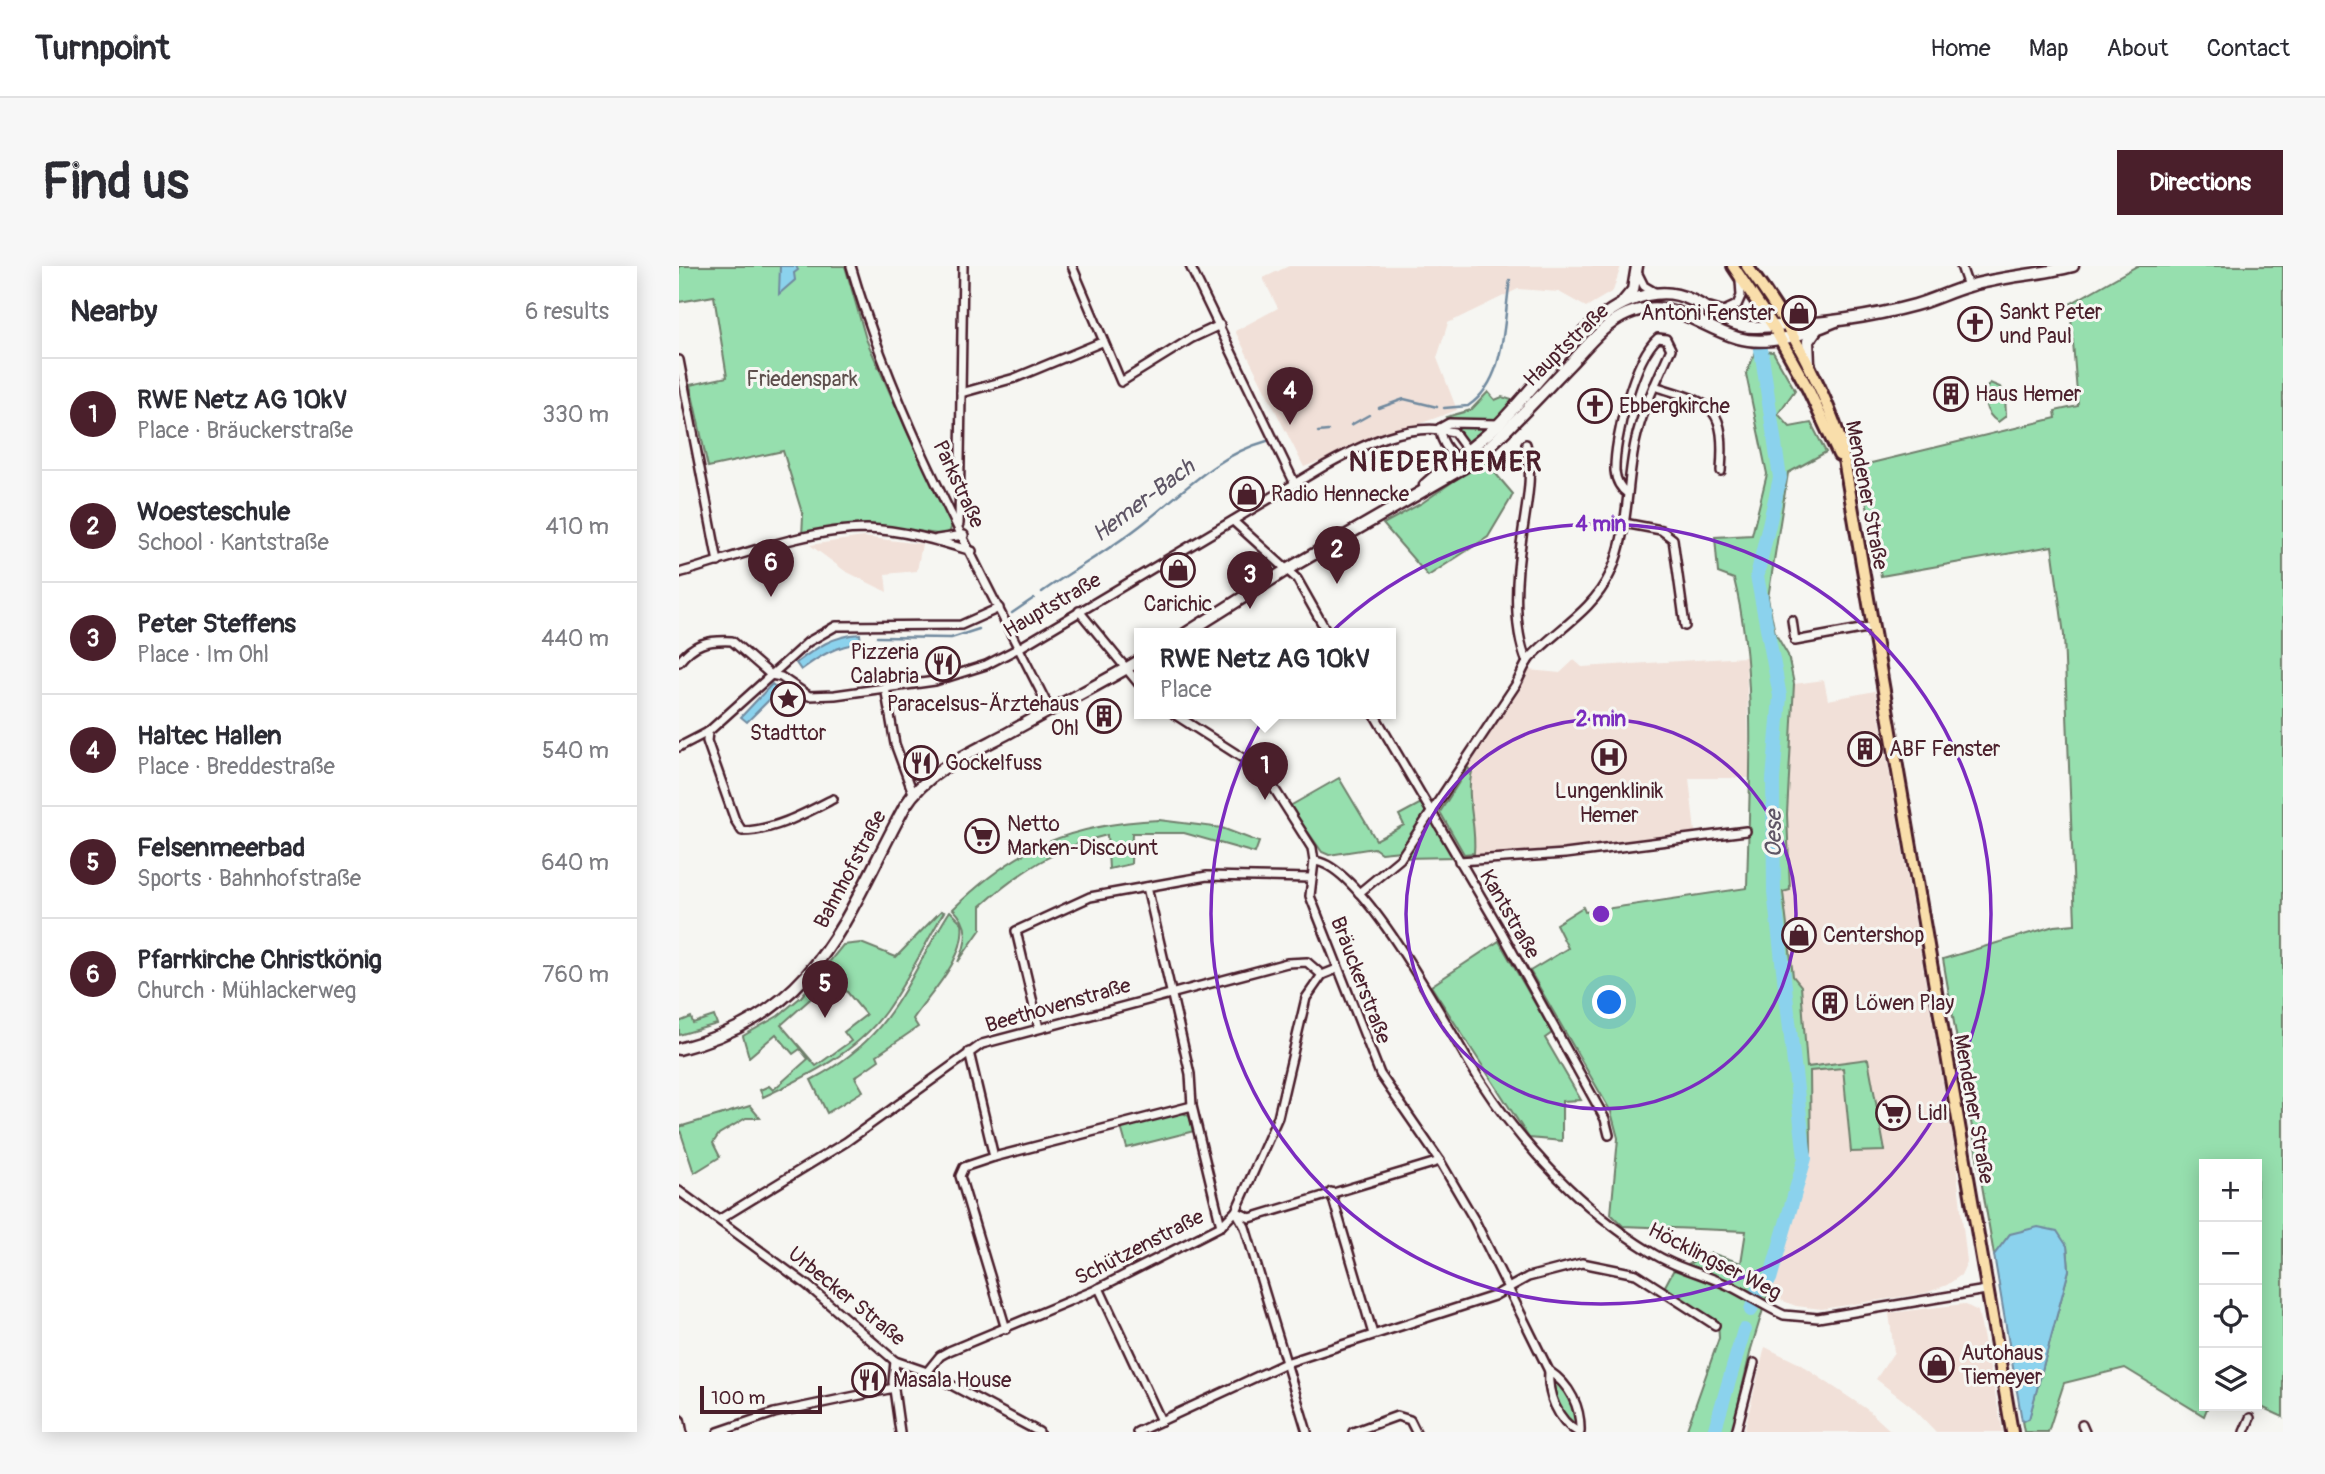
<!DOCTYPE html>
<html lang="en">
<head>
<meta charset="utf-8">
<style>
	:root { --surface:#fff; --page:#f7f7f7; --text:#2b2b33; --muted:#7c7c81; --line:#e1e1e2; --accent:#4a1f2b }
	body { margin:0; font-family:Pangolin,sans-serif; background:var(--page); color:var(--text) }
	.controls { position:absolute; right:21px; bottom:21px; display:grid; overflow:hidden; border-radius:0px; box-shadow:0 4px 18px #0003 }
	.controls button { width:63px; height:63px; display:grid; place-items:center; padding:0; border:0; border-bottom:2px solid var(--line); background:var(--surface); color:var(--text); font:35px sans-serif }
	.scale { position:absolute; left:21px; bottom:18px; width:122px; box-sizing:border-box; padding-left:7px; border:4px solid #4a1f2b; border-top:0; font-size:19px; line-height:24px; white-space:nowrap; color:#4a1f2b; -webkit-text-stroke:5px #f6f6f2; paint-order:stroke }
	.you { position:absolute; left:931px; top:737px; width:24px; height:24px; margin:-18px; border:5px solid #fff; border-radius:50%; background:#1a73e8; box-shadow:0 0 0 10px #1a73e833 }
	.badge { display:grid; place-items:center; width:46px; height:46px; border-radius:50%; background:var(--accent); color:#fff; font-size:23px; font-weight:700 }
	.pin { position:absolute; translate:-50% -58px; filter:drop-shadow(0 2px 4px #0008) }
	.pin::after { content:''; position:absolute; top:37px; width:24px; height:21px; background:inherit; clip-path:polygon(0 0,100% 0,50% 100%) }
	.popup { position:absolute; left:455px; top:362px; width:262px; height:91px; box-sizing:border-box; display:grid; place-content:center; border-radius:0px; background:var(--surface); filter:drop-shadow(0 2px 5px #0005); font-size:23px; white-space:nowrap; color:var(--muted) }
	.popup b { font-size:26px; color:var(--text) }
	.popup::after { content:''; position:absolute; left:50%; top:100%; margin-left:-14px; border:14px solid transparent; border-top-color:var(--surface) }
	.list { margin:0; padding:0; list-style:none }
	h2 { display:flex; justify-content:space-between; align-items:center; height:91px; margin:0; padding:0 28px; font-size:30px }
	h2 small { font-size:23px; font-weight:400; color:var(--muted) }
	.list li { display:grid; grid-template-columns:46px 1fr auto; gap:21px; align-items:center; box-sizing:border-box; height:112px; padding:0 28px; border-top:2px solid var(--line) }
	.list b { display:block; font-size:26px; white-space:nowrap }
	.list p { margin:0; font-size:23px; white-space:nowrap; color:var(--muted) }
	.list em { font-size:23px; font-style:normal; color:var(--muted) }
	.icon { flex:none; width:38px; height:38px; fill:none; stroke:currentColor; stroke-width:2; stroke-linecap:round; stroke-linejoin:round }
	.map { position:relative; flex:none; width:1604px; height:1166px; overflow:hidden; border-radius:0px }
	header { display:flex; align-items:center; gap:42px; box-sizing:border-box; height:98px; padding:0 35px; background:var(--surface); border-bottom:2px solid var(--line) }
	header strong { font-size:33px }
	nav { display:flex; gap:38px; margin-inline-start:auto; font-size:24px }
	.intro { display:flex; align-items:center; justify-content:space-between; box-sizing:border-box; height:168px; padding:0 42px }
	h1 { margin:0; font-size:49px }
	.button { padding:18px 32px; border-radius:0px; background:var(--accent); color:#fff; font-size:24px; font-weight:700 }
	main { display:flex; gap:42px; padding:0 42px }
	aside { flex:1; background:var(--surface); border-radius:0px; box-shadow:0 4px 18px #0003 }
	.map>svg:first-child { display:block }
	.built { fill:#f1e0d8 }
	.green { fill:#96dfae; stroke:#707f6c; stroke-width:2; fill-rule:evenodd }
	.water { fill:#8bd2ed; stroke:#718a9f; stroke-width:2 }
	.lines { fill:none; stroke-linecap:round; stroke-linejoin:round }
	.stream { stroke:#718a9f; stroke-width:2.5 }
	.river { stroke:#8bd2ed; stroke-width:14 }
	.street-casing { stroke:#4a1f2b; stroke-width:12 }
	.secondary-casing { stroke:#4a1f2b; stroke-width:15 }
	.primary-casing { stroke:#4a1f2b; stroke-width:16 }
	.street { stroke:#f6f6f2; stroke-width:7 }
	.secondary { stroke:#f6f6f2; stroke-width:10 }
	.primary { stroke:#f9deab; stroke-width:10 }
	.ring { fill:none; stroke:#7b2cbf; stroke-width:3.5 }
	.labels { text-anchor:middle; stroke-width:6; stroke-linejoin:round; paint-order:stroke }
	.poi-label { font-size:21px; fill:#4a1f2b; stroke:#f6f6f2; text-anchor:start }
	.street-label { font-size:21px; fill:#4a1f2b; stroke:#f6f6f2 }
	.park-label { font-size:21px; fill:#5d4f4c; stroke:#f6f6f2 }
	.water-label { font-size:23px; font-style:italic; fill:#5e5565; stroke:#f6f6f2 }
	.district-label { font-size:28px; font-weight:bold; letter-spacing:2px; fill:#4a1f2b; stroke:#f6f6f2 }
	.centre { fill:#7b2cbf; stroke:#f6f6f2; stroke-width:3.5 }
	.ring-label { font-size:21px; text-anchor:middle; font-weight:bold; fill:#7b2cbf; stroke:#f6f6f2; stroke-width:6; stroke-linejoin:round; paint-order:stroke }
</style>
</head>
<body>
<header>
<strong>Turnpoint</strong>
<nav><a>Home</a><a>Map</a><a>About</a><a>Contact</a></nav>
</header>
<div class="intro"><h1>Find us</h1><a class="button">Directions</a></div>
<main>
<aside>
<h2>Nearby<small>6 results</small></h2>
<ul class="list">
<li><span class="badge">1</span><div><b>RWE Netz AG 10kV</b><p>Place · Bräuckerstraße</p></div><em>330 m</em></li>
<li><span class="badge">2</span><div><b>Woesteschule</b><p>School · Kantstraße</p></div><em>410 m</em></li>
<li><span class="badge">3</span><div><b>Peter Steffens</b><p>Place · Im Ohl</p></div><em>440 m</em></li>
<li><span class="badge">4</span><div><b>Haltec Hallen</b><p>Place · Breddestraße</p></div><em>540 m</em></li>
<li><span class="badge">5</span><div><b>Felsenmeerbad</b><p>Sports · Bahnhofstraße</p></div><em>640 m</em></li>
<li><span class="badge">6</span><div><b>Pfarrkirche Christkönig</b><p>Church · Mühlackerweg</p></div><em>760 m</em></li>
</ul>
</aside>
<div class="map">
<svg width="1604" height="1166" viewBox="0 0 1604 1166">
	<rect width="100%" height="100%" fill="#f6f6f2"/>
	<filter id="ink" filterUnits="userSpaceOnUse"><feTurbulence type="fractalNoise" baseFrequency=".0143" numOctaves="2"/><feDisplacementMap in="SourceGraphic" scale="14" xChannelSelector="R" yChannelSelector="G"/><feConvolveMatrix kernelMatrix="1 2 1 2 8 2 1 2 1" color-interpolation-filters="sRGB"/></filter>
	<g filter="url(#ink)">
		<g class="built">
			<path d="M610,0H942L934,25L907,41L880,26L839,23L769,57L758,92L778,144L625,201L556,65L599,42L584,12Z"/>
			<path d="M184,271L243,278L238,305L206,308L208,326L166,305L131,279Z"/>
			<path d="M1067,391L1071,512H1010L1016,566L837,589L785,591L757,541L802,470L850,404L881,407L895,394L903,401Z"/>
			<path d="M1145,414L1149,434L1196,425L1275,880L1288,996L1282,1009L1268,1019L1247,1027L1143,1043L1117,1040L1089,1029L1132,886L1131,804L1164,802L1172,885L1189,793L1128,801L1122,720L1114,710L1104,625L1111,623L1108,548L1115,418Z"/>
			<path d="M1285,1038L1299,1045L1324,1166H1257L1233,1141L1197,1113L1215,1086L1210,1047Z"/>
			<path d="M1086,1081L1119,1097L1189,1144L1213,1166H1065Z"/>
		</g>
		<g class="green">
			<path d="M0,0H166L187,73L230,170L274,257L270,267L265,269L190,258L123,270L124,250L104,185L29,201L11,119L48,111L35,30L0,36Z"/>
			<path d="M1458,0H1604V1151L1578,1139V898H1525V1140H1529L1525,1150L1446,1102L1385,1117L1369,1166H1345L1343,1155L1350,1152L1390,1004L1388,980L1331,968L1315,989L1264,693L1375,660L1396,658L1385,369L1373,280L1202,310L1180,200L1377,152L1376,145L1399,140L1391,38Z"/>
			<path d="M1077,85L1094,86L1116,124L1099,148L1111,161L1132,157L1147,186L1109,207L1089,332L1096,367L1109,389L1115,418L1108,548L1111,624L1104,626L1114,710L1122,720L1128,801L1189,793L1206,885L1172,886L1164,802L1131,805L1132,886L1072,1083L1053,1166H1007L1040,1072L1039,1055L985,1022L994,1005L1032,987L1062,997L1067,965L944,960L932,948L939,872L932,846L851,705L889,682L877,658L904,641L906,646L1068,622C1070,525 1079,408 1055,313L1039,307L1036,271L1073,269L1088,208L1067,108Z"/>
			<path d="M1311,117L1321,121L1326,129L1327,150L1319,156C1306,148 1301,129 1311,117Z"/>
			<path d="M809,126L816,134L823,131L836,135L791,181L767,151L792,144Z"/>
			<path d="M805,194L834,228L831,234L809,271L749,310L704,258L743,237Z"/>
			<path d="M789,502L793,506C786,530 798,560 795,587L785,588L761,546Z"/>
			<path d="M660,512L697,574L725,559L720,549L744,536L750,545L722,585L702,587L695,582L650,589L643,586L611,540Z"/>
			<path d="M753,548L777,591L724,592Z"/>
			<path d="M480,554L543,562L580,576L576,587L505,567H453L452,598L430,603L428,569C379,580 339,607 302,640V663L279,696C289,676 291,659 274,643C337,581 392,558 480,554Z"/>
			<path d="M262,645L265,646C246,678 229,714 207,745C177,787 129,810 84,831L81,824L90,820L94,824L129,793L121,783L114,788L97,768L70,791L64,770L99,750L122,731L164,679L182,677L217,691ZM156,711L187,749L165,766L172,775L137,800L102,759Z"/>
			<path d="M271,645L283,657C288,692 252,726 234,753L239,761L198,789L200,794L176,811L184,825L148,847L132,814C216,770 224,719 271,645Z"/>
			<path d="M820,675L873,767L866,772L902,834L883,835V875L850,872L752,720Z"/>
			<path d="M35,750L38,758L0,769V756L12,751L14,757Z"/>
			<path d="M71,840L81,852H67L40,868L34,877L41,891L15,907L0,861Z"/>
			<path d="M502,846L510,850L515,865L448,882L442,861Z"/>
			<path d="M875,1110L894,1135L900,1165C880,1153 875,1133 871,1112Z"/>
		</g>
		<g class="water">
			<path d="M101,0H117L119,4L115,7L116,14L100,28Z"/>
			<path d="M181,368L182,377C157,380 142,389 122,404L117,397C138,381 154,370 181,368Z"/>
			<path d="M93,418L100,424L68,456L62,451Z"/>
			<path d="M1359,961L1378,965L1388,980L1390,1004L1350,1153L1343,1155L1315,989L1331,968Z"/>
		</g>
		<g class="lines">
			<g class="stream">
				<path d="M700,142L725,133L758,141"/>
				<path d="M765,142L789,140C828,114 824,55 831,14"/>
				<path d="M672,159L690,149"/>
				<path d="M639,166L649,165"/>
				<path d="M363,326C397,302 434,282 466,256C505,225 538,189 588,175"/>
				<path d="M333,347L355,332"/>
				<path d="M198,371L272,372L300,363"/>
			</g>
			<g class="river">
				<path d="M1072,1044L1081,1017L1091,1013L1126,892L1095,626L1094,514L1101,430L1078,310L1101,212L1082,83"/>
				<path d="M1035,1166L1065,1064"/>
			</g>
			<g class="street-casing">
				<g id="street">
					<path d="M172,0C217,155 299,300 371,444"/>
					<path d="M393,0L442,116L513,72L541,59"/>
					<path d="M511,0L616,218"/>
					<path d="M1282,0L1289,20"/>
					<path d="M958,6L965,20L977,27"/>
					<path d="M1031,41L1045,45L1058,39L1062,30L1061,14"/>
					<path d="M0,94L39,296"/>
					<path d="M975,120C1032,138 1047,137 1042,205"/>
					<path d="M282,127L336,112L423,76"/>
					<path d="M761,162L770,157L819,158"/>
					<path d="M847,178C855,209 847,240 843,271C837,309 833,360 848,396"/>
					<path d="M554,255L618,313L649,368"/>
					<path d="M945,257L982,264L994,273L1006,360"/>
					<path d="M280,258L284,0"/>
					<path d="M258,273L285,269"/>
					<path d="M0,307C57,291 128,263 188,263C224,264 259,275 293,285"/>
					<path d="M400,345L460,418"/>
					<path d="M1113,354L1116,375L1193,361"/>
					<path d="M0,396C15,377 28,374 53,375L92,409L102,411L130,430L156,429L256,415L307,399L340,382L647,199C685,178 731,155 775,166L789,185V199C775,193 761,178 761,162"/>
					<path d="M206,421L216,478L234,527"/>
					<path d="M495,448L584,505L633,582L635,595L631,630L701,808L761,895L796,955L870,1105C891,1119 902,1141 901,1166"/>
					<path d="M695,448L822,665L926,853L930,869"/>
					<path d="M29,466L28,475L56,554L63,565C94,565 127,547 154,533"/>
					<path d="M0,481L29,466L129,376L157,360L282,359L320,342"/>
					<path d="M635,595C685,598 774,773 802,816C844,881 905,945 970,985C996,1002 1026,1008 1053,1021C1071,1030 1087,1041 1105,1049L1139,1052L1307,1024"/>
					<path d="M780,595L886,588L1067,565"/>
					<path d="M468,621L511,808L513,840L542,960"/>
					<path d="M680,627L721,593L836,420C841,412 845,399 851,392C878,363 913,346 931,308C950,267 947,220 956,177C963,144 978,114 992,83L987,73L979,72C955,92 935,174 936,205C937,215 942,223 949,228"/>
					<path d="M360,762L337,665L411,631L528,610L633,612"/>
					<path d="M290,786L315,891L285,901L281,910L327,1063"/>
					<path d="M315,891L513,840"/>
					<path d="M0,925L128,1019L216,1095L248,1106L360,1166"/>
					<path d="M652,926L694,1068"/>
					<path d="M557,945L566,961L628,1166"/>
					<path d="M558,946L571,952L761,895"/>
					<path d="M41,953L167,876L303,778L608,697L628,696L643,709"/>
					<path d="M420,1022L482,1155"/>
					<path d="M216,1095L214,1116L221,1166"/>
					<path d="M870,1105C868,1128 878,1154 899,1166"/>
					<path d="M248,1106L261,1090L270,1085L414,1025L542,960L557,945L599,851L627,732L643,709L658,703"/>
					<path d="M1403,1159L1406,1166"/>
					<path d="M39,1166L95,1147L215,1122"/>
					<path d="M458,1166L607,1097L815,1030L849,1011L903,997L957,1008L1036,1059"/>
					<path d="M674,1166L718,1150L731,1154L737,1166"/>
					<path d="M1057,1166L1075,1097"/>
					<path d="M1565,1166L1571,1152"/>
				</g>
			</g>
			<g class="secondary-casing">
				<g id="secondary">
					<path d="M944,36L954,24L958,0"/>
					<path d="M1130,98L1129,75L1137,64"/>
					<path d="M746,219C770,197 797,180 820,158C856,122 903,54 950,35C1017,7 1031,64 1078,61C1131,59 1185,53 1236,39C1254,34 1272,25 1290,20C1324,10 1360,9 1394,0"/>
					<path d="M506,368L609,303L789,199C826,168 858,132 892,97C908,80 926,57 948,48C992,29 1019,61 1059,72C1090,81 1129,67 1157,55"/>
					<path d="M0,783C142,746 164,654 226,540C248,504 296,485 331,466C374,442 418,420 460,395"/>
					<path d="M0,1155L2,1166"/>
				</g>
			</g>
			<g class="primary-casing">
				<g id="primary">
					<path d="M1054,0L1094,60L1129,123L1160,189"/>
					<path d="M1068,0C1107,53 1141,113 1162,176L1333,1166"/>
				</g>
			</g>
			<use href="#street" class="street"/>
			<use href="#secondary" class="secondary"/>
			<use href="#primary" class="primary"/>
		</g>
	</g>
	<g class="ring">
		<circle cx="922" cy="648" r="195"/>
		<circle cx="922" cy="648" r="390"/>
	</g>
	<defs>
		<g id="shop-ring" transform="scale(1.75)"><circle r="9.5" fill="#f6f6f2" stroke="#4a1f2b" stroke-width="1.5"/><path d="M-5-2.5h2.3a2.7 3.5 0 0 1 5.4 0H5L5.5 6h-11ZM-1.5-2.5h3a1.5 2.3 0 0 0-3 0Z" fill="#4a1f2b"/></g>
		<g id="church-ring" transform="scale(1.75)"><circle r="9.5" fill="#f6f6f2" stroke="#4a1f2b" stroke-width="1.5"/><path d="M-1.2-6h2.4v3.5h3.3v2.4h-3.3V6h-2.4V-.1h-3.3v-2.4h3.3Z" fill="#4a1f2b"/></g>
		<g id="building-ring" transform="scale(1.75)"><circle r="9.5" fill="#f6f6f2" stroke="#4a1f2b" stroke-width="1.5"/><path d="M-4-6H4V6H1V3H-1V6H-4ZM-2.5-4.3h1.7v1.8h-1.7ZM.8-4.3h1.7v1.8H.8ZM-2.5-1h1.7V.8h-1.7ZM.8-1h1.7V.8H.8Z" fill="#4a1f2b"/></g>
		<g id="restaurant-ring" transform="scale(1.75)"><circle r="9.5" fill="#f6f6f2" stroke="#4a1f2b" stroke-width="1.5"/><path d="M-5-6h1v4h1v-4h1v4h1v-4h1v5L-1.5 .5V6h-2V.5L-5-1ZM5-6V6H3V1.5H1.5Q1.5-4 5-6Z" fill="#4a1f2b"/></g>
		<g id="sight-ring" transform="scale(1.75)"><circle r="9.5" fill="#f6f6f2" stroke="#4a1f2b" stroke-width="1.5"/><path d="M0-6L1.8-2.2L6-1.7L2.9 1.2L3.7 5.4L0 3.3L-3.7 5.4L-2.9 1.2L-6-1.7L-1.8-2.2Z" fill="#4a1f2b"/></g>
		<g id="hospital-ring" transform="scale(1.75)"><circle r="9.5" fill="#f6f6f2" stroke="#4a1f2b" stroke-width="1.5"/><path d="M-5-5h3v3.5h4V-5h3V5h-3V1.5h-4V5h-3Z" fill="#4a1f2b"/></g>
		<g id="supermarket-ring" transform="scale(1.75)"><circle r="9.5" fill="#f6f6f2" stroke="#4a1f2b" stroke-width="1.5"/><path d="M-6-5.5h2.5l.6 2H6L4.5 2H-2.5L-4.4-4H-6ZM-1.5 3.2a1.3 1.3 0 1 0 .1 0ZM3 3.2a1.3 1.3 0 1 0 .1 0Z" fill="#4a1f2b"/></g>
	</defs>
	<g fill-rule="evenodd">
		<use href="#shop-ring" x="1120" y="47"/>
		<use href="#church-ring" x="1296" y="58"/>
		<use href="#building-ring" x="1272" y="128"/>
		<use href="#church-ring" x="916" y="140"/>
		<use href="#shop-ring" x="568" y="228"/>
		<use href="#shop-ring" x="499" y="304"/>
		<use href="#restaurant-ring" x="264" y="398"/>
		<use href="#sight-ring" x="109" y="433"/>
		<use href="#building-ring" x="425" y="450"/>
		<use href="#building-ring" x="1186" y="483"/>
		<use href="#hospital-ring" x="930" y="491"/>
		<use href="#restaurant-ring" x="242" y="497"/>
		<use href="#supermarket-ring" x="303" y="570"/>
		<use href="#shop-ring" x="1120" y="669"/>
		<use href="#building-ring" x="1151" y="737"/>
		<use href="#supermarket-ring" x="1214" y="847"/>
		<use href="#shop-ring" x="1258" y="1099"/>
		<use href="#restaurant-ring" x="190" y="1114"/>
	</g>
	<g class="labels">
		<g class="poi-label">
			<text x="1320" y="53">Sankt Peter<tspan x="1320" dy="24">und Paul</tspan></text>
			<text x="1096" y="54" text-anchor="end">Antoni Fenster</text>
			<text x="1296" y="135">Haus Hemer</text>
			<text x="940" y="147">Ebbergkirche</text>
			<text x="592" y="235">Radio Hennecke</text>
			<text x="499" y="345" text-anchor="middle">Carichic</text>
			<text x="240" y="393" text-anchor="end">Pizzeria<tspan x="240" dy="24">Calabria</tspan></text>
			<text x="400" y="445" text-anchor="end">Paracelsus-Ärztehaus<tspan x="400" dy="24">Ohl</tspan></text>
			<text x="109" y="474" text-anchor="middle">Stadttor</text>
			<text x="1210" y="490">ABF Fenster</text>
			<text x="266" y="504">Gockelfuss</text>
			<text x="930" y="532" text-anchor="middle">Lungenklinik<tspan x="930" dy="24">Hemer</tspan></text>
			<text x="328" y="565">Netto<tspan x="328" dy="24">Marken-Discount</tspan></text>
			<text x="1144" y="676">Centershop</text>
			<text x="1176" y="744">Löwen Play</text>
			<text x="1238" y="854">Lidl</text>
			<text x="1282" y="1094">Autohaus<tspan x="1282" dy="24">Tiemeyer</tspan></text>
			<text x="214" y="1121">Masala House</text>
		</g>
		<g class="street-label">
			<text transform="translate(887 79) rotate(-44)" y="7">Hauptstraße</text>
			<text transform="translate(280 218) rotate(65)" y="7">Parkstraße</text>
			<text transform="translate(1188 229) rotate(79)" y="7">Mendener Straße</text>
			<text transform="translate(373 339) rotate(-30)" y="7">Hauptstraße</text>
			<text transform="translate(171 603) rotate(-62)" y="7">Bahnhofstraße</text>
			<text transform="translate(831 648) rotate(60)" y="7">Kantstraße</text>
			<text transform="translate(682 714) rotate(69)" y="7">Bräuckerstraße</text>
			<text transform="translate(379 739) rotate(-16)" y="7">Beethovenstraße</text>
			<text transform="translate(1295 843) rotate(80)" y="7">Mendener Straße</text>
			<text transform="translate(460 981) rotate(-27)" y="7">Schützenstraße</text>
			<text transform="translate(1036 995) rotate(27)" y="7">Höcklingser Weg</text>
			<text transform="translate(168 1030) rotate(39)" y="7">Urbecker Straße</text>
		</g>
		<g class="park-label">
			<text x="123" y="120">Friedenspark</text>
		</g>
		<g class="water-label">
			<text transform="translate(464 234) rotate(-37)" y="8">Hemer-Bach</text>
			<text transform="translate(1094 568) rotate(-90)" y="8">Oese</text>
		</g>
		<g class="district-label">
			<text x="767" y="205">NIEDERHEMER</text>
		</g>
	</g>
	<circle cx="922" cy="648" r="10" class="centre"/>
	<g class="ring-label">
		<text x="922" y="265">4 min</text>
		<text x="922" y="460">2 min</text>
	</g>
</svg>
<div class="controls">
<button>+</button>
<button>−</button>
<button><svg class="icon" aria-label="locate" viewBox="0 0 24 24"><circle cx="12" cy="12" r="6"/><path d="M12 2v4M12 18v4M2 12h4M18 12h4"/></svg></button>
<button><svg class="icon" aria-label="layers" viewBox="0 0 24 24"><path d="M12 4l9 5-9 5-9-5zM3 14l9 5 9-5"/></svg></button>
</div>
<div class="scale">100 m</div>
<div class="you"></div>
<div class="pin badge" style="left:586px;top:534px">1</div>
<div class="popup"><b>RWE Netz AG 10kV</b>Place</div>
<div class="pin badge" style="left:658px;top:318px">2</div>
<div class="pin badge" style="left:571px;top:343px">3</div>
<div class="pin badge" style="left:611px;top:159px">4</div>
<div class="pin badge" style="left:146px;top:752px">5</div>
<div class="pin badge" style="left:92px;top:331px">6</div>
</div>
</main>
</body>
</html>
